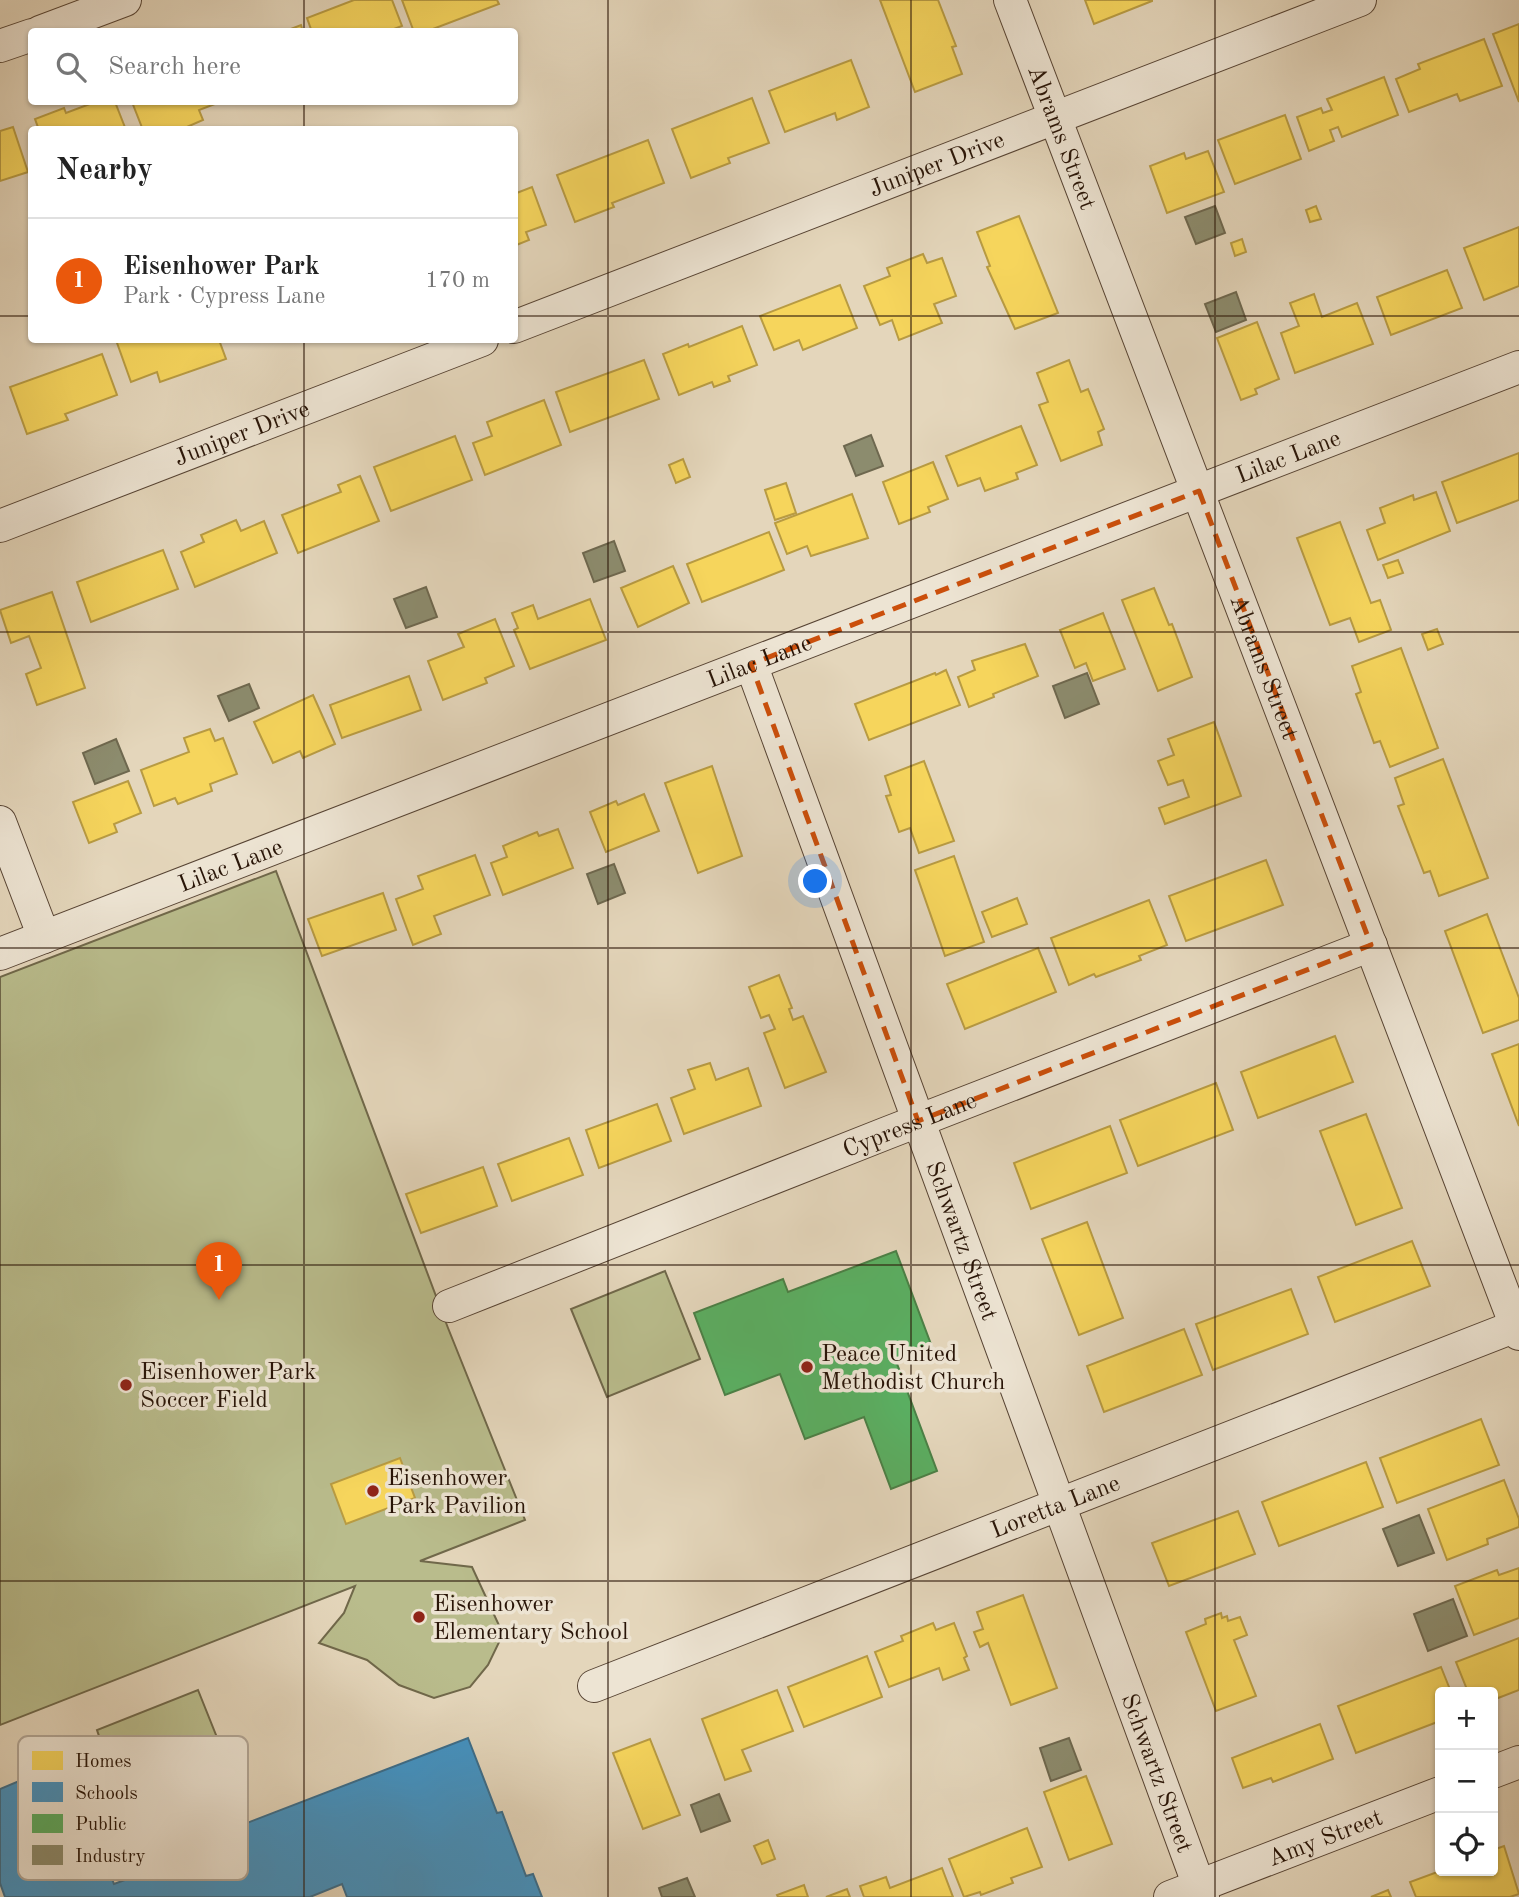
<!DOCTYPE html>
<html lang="en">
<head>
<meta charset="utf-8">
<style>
	:root { --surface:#fff; --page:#f6f6f6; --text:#222; --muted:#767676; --line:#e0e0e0; --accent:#ea580c }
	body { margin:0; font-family:"Old Standard TT",serif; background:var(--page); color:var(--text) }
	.controls { position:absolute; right:21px; bottom:21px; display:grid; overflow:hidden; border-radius:7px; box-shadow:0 2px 5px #0004 }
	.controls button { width:63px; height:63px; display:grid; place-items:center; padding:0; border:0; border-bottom:2px solid var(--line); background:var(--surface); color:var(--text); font:35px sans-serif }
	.you { position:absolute; left:816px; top:882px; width:24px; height:24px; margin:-18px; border:5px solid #fff; border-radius:50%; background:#1a73e8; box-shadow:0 0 0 10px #1a73e833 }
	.badge { display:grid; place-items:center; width:46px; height:46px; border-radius:50%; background:var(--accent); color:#fff; font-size:23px; font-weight:700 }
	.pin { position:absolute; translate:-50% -58px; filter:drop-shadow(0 2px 4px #0008) }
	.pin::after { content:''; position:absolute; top:37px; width:24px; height:21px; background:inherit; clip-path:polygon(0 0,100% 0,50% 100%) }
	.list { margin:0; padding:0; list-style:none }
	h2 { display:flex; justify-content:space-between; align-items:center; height:91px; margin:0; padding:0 28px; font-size:30px }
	h2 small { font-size:23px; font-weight:400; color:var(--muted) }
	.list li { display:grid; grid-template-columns:46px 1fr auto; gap:21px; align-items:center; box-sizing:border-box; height:126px; padding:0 28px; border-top:2px solid var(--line) }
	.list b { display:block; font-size:26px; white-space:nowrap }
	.list p { margin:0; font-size:23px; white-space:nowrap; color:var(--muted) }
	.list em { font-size:23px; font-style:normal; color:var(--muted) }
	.icon { flex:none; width:38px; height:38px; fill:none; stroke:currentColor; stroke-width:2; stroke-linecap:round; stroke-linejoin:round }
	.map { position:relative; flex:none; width:1519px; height:1897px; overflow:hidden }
	.search { position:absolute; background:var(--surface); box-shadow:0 2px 5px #0004; left:28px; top:28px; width:490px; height:77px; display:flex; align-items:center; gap:18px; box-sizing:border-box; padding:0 24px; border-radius:7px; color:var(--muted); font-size:26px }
	.panel { position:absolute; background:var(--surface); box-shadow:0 2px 5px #0004; left:28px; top:126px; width:490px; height:217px; border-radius:7px }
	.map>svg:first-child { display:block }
	.green { fill:#b9bc8c; stroke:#70684a; stroke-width:2 }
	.homes { fill:#f6d55c; stroke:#b89b42; stroke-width:2 }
	.schools { fill:#4393c3; stroke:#3b6d8b; stroke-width:2 }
	.public { fill:#5aae61; stroke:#4b8046; stroke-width:2 }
	.industry { fill:#8c8c6e; stroke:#6e684f; stroke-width:2 }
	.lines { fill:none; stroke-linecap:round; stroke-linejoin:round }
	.street-casing { stroke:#574434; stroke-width:34 }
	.street { stroke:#ede4d3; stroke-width:32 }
	.marked { fill:none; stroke:#cb4f0b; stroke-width:5; stroke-dasharray:14 9; stroke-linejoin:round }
	.grid { fill:none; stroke:#281407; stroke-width:2; stroke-opacity:0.55 }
	.poi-dot { fill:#8f2418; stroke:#ede4d3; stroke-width:2.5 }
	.labels { text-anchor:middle; stroke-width:7; stroke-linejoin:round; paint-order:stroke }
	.street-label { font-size:24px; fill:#281407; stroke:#ede4d3 }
	.poi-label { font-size:24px; fill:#281407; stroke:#ede4d3; text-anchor:start }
	.key { fill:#ede4d3; stroke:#b2a696; stroke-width:2 }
	.key-label { font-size:19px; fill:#281407 }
</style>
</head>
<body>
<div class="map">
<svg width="1519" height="1897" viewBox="0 0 1519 1897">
	<rect width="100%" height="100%" fill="#e4d6bb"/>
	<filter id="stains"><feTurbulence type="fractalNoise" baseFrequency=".00286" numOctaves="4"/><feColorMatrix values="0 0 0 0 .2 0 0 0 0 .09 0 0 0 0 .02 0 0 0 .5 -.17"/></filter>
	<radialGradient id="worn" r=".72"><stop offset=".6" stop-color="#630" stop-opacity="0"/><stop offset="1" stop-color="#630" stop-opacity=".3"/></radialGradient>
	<g class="green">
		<path d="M276,871L448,1328L525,1520L420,1561L472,1567L503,1634L488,1665L470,1687L434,1698L399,1685L367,1660L319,1643L344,1613L355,1586L0,1725V977Z"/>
		<path d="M665,1271L700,1359L607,1397L571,1309Z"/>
		<path d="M198,1690L226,1760L122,1804L97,1730Z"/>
	</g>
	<g class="homes">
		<path d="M354,0H392L402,26L386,32H312L307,18Z"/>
		<path d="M402,0H497L499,4L425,32H414Z"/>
		<path d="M880,0H938L956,46L952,47L962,74L915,92Z"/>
		<path d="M1085,0H1152V1L1094,24Z"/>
		<path d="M1519,24V102L1493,34Z"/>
		<path d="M301,25L303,32H283Z"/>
		<path d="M1484,39L1502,86L1460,101L1457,94L1409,112L1396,79L1420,69L1418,64Z"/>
		<path d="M851,60L869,107L837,120L835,113L785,132L769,91Z"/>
		<path d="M1384,77L1398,115L1342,137L1338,127L1330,130L1334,141L1309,151L1297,117L1321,108L1323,113L1332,110L1327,99Z"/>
		<path d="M752,98L769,143L728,158L730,163L691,178L672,129Z"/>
		<path d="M95,102H115L126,130H39L35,119L64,108L66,113Z"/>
		<path d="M132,102H220L199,110L203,120L180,130H143Z"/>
		<path d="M1285,115L1301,159L1235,184L1218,140Z"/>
		<path d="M13,127L28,172L0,181V131Z"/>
		<path d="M648,140L664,183L612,203L614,207L575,222L557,175Z"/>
		<path d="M1208,151L1224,192L1167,213L1150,166L1184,153L1186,159Z"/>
		<path d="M532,187L546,225L526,232L529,240L514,246V194Z"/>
		<path d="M1316,206L1321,219L1310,222L1306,210Z"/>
		<path d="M1019,216L1058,313L1015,329L987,267L990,266L977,232Z"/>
		<path d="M1519,227V286L1484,300L1464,248Z"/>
		<path d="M1242,239L1246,252L1235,256L1231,243Z"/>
		<path d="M923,254L927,263L942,258L956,296L934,304L942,323L899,340L892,320L880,325L864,286L890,276L887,268Z"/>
		<path d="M1447,270L1462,308L1391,335L1377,297Z"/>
		<path d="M840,285L857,328L803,350L799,340L774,350L760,316Z"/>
		<path d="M1314,294L1322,317L1357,303L1373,344L1295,373L1281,333L1299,326L1290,303Z"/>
		<path d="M1257,322L1279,379L1255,389L1257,394L1241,400L1217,338Z"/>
		<path d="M742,326L757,365L728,376L730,381L714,387L712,382L679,395L663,354L688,344L689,347Z"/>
		<path d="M116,340H219L226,359L160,382L157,372L131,382Z"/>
		<path d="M102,354L117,395L65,414L68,420L27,434L10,387Z"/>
		<path d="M644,360L659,399L570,432L556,392Z"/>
		<path d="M1069,360L1081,392L1088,389L1104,429L1098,432L1102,445L1061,461L1039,405L1048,402L1037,373Z"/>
		<path d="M544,400L561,445L485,475L473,443L492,436L487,422Z"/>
		<path d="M1021,426L1037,465L1016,473L1018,479L985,491L980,478L958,486L946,456Z"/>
		<path d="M455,436L472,480L391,511L374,467Z"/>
		<path d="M1519,453V500L1457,523L1442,482Z"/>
		<path d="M683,459L690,477L676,483L669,465Z"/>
		<path d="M933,462L948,499L928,507L930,512L899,524L883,482Z"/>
		<path d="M360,476L379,521L298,553L282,515L341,492L338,485Z"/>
		<path d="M786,483L796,513L775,520L765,490Z"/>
		<path d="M1436,492L1450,531L1378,560L1367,530L1385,523L1380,508L1413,495L1414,500Z"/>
		<path d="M852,494L868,538L811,556L807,546L787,554L775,523Z"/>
		<path d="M236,520L241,531L264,521L277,553L195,587L181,552L204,542L201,535Z"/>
		<path d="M1340,522L1371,603L1380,600L1391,630L1359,642L1350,618L1330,625L1297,538Z"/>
		<path d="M769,532L784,570L702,602L687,564Z"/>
		<path d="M163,550L178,589L91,622L77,582Z"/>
		<path d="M1398,560L1403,573L1388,578L1383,565Z"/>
		<path d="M673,566L689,603L638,627L621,588Z"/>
		<path d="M1154,588L1169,625L1172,624L1192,677L1158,691L1122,600Z"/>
		<path d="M52,592L85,688L37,705L26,674L41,668L29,636L11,643L0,610Z"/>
		<path d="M590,599L606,640L530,669L514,630L518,628L512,613L533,605L538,619Z"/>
		<path d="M1103,613L1125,669L1093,681L1086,663L1075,668L1060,630Z"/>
		<path d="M495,619L514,666L485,678L487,683L443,700L428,661L464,647L458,634Z"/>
		<path d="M1437,629L1443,644L1428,650L1422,634Z"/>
		<path d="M1025,644L1038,676L993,694L994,697L969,707L958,677L975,670L972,661Z"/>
		<path d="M1401,648L1438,748L1390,767L1380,741L1374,743L1356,694L1361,692L1352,666Z"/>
		<path d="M946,670L960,705L869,740L855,704L935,673L936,675Z"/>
		<path d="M409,676L421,710L342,738L330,705Z"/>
		<path d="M313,695L335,744L303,758L300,751L273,763L254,722Z"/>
		<path d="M1214,722L1241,796L1165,824L1159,808L1189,797L1183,780L1168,785L1158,761L1174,755L1168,739Z"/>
		<path d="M210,729L215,741L223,738L237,774L210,784L212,791L178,804L175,798L154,806L141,770L189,752L184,738Z"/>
		<path d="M1443,759L1488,878L1439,896L1430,871L1424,873L1398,806L1404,804L1395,778Z"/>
		<path d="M924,761L954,841L919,853L910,828L899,832L886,796L891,795L885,776Z"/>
		<path d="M712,766L742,856L698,873L665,783Z"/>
		<path d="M128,781L141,813L114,824L117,832L89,843L73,802Z"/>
		<path d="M644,794L659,831L606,852L590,812L616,801L618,805Z"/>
		<path d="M558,829L573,868L503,895L491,863L507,857L503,846L537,832L539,836Z"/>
		<path d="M475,855L490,895L434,916L441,934L413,945L396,899L423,889L418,876Z"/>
		<path d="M954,856L984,942L945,956L915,870Z"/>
		<path d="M1266,860L1283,905L1186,941L1169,896Z"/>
		<path d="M383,893L396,930L322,956L308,919Z"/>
		<path d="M1017,898L1027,924L992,937L982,912Z"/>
		<path d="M1149,900L1167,945L1139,956L1141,960L1096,977L1094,974L1069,985L1051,938Z"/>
		<path d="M1487,914L1519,998V1020L1483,1033L1445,931Z"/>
		<path d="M1038,948L1056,992L965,1029L947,984Z"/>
		<path d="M779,975L792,1008L789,1009L793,1020L803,1016L826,1072L785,1088L764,1033L775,1029L769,1015L761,1018L749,987Z"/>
		<path d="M1335,1036L1353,1082L1258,1118L1241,1072Z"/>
		<path d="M1519,1044V1126L1492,1054Z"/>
		<path d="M710,1063L716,1080L748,1068L761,1106L684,1134L671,1098L695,1089L688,1070Z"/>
		<path d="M1216,1083L1233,1130L1138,1166L1120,1120Z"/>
		<path d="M657,1104L671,1141L599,1168L586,1130Z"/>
		<path d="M1366,1114L1402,1208L1356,1225L1320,1131Z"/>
		<path d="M1110,1126L1127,1173L1031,1209L1014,1163Z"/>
		<path d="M569,1138L583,1175L512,1201L498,1164Z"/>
		<path d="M483,1167L497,1206L421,1233L406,1194Z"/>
		<path d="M1087,1222L1123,1318L1079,1335L1042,1239Z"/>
		<path d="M1412,1241L1430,1286L1335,1322L1318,1277Z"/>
		<path d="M1291,1289L1308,1334L1213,1370L1196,1324Z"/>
		<path d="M1184,1329L1202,1375L1104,1412L1087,1366Z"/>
		<path d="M1481,1419L1499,1465L1397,1503L1380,1458Z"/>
		<path d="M400,1458L415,1498L346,1524L331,1484Z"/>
		<path d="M1366,1462L1383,1507L1279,1546L1262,1502Z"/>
		<path d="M1504,1480L1519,1519V1527L1487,1539L1488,1544L1447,1560L1428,1509Z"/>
		<path d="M1238,1511L1255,1554L1169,1586L1152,1543Z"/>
		<path d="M1519,1568V1618L1474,1635L1455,1586L1497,1570L1499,1575Z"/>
		<path d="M1023,1595L1057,1688L1011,1705L988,1643L980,1647L974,1632L983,1629L977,1612Z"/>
		<path d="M1221,1613L1222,1618L1227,1616L1228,1621L1240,1617L1247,1635L1234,1640L1256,1696L1216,1711L1186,1632L1206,1624L1205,1619Z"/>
		<path d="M933,1623L936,1630L954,1623L967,1656L964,1658L969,1670L943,1680L939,1668L889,1687L875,1652L903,1641L901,1636Z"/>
		<path d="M1519,1638V1690L1493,1700V1692H1468L1456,1662Z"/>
		<path d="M867,1656L882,1697L804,1727L788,1687Z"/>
		<path d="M1441,1667L1451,1692H1440V1721L1356,1753L1338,1706Z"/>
		<path d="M777,1690L793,1731L742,1750L751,1771L725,1780L702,1719Z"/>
		<path d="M1320,1724L1333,1759L1273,1782L1271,1778L1243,1788L1232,1758Z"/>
		<path d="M650,1739L680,1815L643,1829L613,1753Z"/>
		<path d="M1086,1776L1112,1844L1069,1860L1044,1792Z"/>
		<path d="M1027,1828L1042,1867L1011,1878L1013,1883L981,1895L980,1892L964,1897L949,1859Z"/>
		<path d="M768,1840L775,1859L762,1864L754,1846Z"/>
		<path d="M1504,1846L1519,1894L1510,1897H1416L1410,1882L1440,1871H1493V1850Z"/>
		<path d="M942,1868L953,1897H864L860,1886L886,1877L890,1888Z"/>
		<path d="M804,1885L808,1897H778L777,1895Z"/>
		<path d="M847,1889L850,1897H826Z"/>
		<path d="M1388,1890L1391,1897H1371Z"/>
	</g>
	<path class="schools" d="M468,1738L497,1813L502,1812L526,1876L533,1874L542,1897H347L342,1884L310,1897H5L0,1883V1789L55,1766L61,1779L72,1775L86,1811L99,1807L114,1844L101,1851L114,1884L163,1866L187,1846Z"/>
	<path class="public" d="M896,1251L932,1347L896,1361L937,1471L891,1489L864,1417L805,1439L780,1374L725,1395L694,1313L783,1279L788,1292Z"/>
	<g class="industry">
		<path d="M1215,206L1225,233L1196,244L1185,217Z"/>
		<path d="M1236,292L1246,320L1216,332L1205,304Z"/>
		<path d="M871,435L883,466L856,476L844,446Z"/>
		<path d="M614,541L625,571L594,582L583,553Z"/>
		<path d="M426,587L437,617L406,628L394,599Z"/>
		<path d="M1087,673L1099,704L1065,718L1053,686Z"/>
		<path d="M249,684L259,708L229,721L218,696Z"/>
		<path d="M116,739L129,771L95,784L83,753Z"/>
		<path d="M614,864L625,893L598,904L587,874Z"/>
		<path d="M1419,1515L1434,1553L1398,1566L1383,1529Z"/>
		<path d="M1453,1599L1467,1636L1428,1651L1414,1614Z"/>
		<path d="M1069,1738L1081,1770L1051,1781L1040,1748Z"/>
		<path d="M719,1794L730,1821L701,1832L691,1805Z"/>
		<path d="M687,1878L695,1897H662L659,1888Z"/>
	</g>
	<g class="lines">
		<g class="street-casing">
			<g id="street">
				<path id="s1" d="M1010,0L1519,1334"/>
				<path d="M40,32L125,0"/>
				<path d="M0,46L32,35"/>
				<path id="s2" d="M514,327L1360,0"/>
				<path id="s3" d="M0,526L482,340"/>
				<path id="s4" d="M751,664L1203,1897"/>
				<path d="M0,822L44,937"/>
				<path id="s5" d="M0,954L1519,367"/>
				<path id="s6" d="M449,1306L887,1133L1371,945"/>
				<path id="s7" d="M594,1686L1516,1326"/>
				<path d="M1493,1772L1519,1762"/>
				<path id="s8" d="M1170,1897L1440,1793"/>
			</g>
		</g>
		<use href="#street" class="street"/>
	</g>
	<path class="marked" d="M1199,491L1371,945L918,1121L751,664Z"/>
	<path class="grid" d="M304,0V32M608,0V1897M911,0V1897M1215,0V1897M304,102V130M0,316H32M514,316H1519M304,340V1897M0,632H1519M0,948H1519M0,1265H1519M0,1581H1519"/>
	<g class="poi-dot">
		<circle cx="807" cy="1367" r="7"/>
		<circle cx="126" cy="1385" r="7"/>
		<circle cx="373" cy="1491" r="7"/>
		<circle cx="419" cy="1617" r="7"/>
	</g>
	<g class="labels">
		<g class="street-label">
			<text dy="8" stroke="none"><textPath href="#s1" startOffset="147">Abrams Street</textPath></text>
			<text dy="8" stroke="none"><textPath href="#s2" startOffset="453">Juniper Drive</textPath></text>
			<text dy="8" stroke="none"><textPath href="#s3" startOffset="259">Juniper Drive</textPath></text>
			<text dy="8" stroke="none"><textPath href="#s5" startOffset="1381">Lilac Lane</textPath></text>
			<text dy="8" stroke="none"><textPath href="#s5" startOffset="814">Lilac Lane</textPath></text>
			<text dy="8" stroke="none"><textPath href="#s1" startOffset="714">Abrams Street</textPath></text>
			<text dy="8" stroke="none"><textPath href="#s5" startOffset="247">Lilac Lane</textPath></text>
			<text dy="8" stroke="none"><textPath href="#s6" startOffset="495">Cypress Lane</textPath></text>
			<text dy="8" stroke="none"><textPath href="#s4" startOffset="614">Schwartz Street</textPath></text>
			<text dy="8" stroke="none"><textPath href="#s7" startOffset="495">Loretta Lane</textPath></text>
			<text dy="8" stroke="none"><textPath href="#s4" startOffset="1181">Schwartz Street</textPath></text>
			<text dy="8" stroke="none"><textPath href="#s8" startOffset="166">Amy Street</textPath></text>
		</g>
		<g class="poi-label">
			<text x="821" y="1361">Peace United<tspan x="821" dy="28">Methodist Church</tspan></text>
			<text x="140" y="1379">Eisenhower Park<tspan x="140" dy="28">Soccer Field</tspan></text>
			<text x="387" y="1485">Eisenhower<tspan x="387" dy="28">Park Pavilion</tspan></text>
			<text x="433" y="1611">Eisenhower<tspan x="433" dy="28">Elementary School</tspan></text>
		</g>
	</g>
	<rect x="18" y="1736" width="230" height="144" rx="10" class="key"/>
	<rect x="32" y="1751" width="31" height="19" fill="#f6d55c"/>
	<rect x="32" y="1782" width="31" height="20" fill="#4393c3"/>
	<rect x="32" y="1814" width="31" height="19" fill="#5aae61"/>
	<rect x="32" y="1845" width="31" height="20" fill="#8c8c6e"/>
	<g class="key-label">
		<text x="75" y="1767">Homes</text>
		<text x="75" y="1799">Schools</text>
		<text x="75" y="1830">Public</text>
		<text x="75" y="1862">Industry</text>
	</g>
	<rect width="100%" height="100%" filter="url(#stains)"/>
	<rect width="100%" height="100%" fill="url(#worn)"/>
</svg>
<div class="controls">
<button>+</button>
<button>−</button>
<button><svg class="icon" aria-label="locate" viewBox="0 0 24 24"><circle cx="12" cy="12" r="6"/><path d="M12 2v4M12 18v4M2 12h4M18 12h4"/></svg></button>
</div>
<div class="you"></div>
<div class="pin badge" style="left:219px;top:1300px">1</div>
<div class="search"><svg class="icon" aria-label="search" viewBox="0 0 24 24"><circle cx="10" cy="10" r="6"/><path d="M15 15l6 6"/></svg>Search here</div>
<section class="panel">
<h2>Nearby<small></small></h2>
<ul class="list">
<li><span class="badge">1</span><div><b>Eisenhower Park</b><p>Park · Cypress Lane</p></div><em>170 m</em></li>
</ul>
</section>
</div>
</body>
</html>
